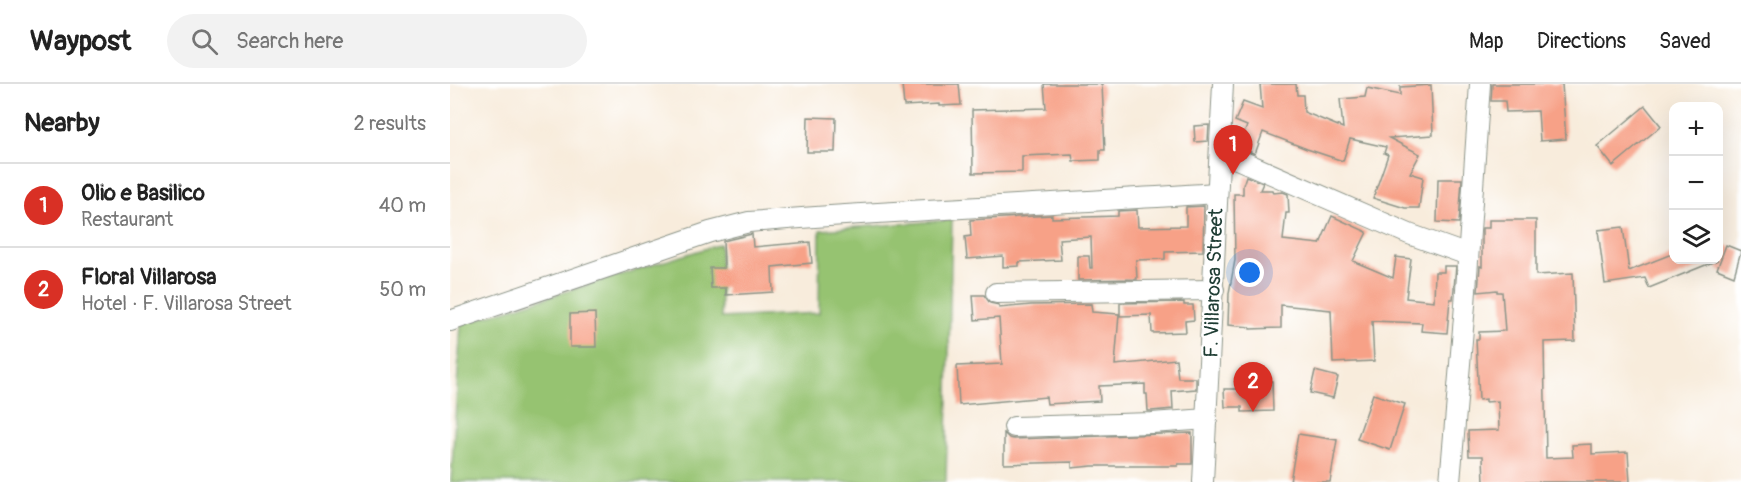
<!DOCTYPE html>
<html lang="en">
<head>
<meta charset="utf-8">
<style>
	:root { --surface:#fff; --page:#f2f2f2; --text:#222; --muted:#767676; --line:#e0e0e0; --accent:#d93025 }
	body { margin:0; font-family:Pangolin,sans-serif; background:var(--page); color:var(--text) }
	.controls { position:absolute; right:18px; top:18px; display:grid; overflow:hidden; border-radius:12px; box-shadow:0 6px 24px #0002 }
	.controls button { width:54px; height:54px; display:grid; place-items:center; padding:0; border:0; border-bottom:2px solid var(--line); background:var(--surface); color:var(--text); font:30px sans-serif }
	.you { position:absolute; left:800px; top:189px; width:21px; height:21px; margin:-15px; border:4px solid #fff; border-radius:50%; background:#1a73e8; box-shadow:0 0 0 9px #1a73e833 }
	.badge { display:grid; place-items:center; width:39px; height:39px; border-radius:50%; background:var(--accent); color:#fff; font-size:20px; font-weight:700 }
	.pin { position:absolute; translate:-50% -50px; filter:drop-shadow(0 2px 3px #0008) }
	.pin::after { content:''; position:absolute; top:32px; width:21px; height:18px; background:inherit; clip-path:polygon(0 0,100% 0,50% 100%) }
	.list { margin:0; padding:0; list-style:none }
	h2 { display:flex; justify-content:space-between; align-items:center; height:78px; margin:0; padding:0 24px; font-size:26px }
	h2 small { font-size:20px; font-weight:400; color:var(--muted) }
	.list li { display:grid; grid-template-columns:39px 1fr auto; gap:18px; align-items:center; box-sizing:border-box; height:84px; padding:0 24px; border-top:2px solid var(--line) }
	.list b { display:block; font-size:22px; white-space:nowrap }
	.list p { margin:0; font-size:20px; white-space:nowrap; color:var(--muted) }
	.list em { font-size:20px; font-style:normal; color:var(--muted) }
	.icon { flex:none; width:33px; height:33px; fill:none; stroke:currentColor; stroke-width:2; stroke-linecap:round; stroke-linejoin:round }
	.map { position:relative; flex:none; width:1291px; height:398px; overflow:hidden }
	header { display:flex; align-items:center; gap:36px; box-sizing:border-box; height:84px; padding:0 30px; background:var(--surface); border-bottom:2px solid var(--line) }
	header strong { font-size:28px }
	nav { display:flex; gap:33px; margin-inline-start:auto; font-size:21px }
	.search { width:420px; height:54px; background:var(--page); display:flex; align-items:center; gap:15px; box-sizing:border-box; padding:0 21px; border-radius:33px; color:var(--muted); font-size:22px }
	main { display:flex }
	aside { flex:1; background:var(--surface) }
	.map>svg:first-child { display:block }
	.green { fill:#96c371; stroke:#5a8052; stroke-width:1.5 }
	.building { fill:#f7a187 }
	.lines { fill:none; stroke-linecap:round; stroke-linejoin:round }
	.street-casing { stroke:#8c9488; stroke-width:22 }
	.street { stroke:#fff; stroke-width:20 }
	.labels { text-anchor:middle; stroke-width:4.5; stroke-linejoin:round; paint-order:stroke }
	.street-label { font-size:20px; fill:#1f3d34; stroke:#fff }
</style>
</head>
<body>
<header>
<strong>Waypost</strong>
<div class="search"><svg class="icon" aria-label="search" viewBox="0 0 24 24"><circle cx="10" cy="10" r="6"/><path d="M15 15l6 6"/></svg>Search here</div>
<nav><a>Map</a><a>Directions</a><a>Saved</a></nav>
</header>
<main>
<aside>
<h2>Nearby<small>2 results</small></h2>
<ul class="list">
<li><span class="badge">1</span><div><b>Olio e Basilico</b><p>Restaurant</p></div><em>40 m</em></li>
<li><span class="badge">2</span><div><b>Floral Villarosa</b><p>Hotel · F. Villarosa Street</p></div><em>50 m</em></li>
</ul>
</aside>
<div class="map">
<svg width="1291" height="398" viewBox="0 0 1291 398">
	<rect width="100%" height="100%" fill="#fff"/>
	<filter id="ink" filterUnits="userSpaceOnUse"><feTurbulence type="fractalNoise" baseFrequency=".0167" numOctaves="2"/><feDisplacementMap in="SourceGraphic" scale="12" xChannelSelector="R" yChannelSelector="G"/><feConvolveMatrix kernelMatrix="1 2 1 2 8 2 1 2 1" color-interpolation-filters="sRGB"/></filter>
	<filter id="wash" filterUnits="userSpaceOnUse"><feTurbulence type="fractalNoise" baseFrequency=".008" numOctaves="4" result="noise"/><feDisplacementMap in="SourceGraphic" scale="24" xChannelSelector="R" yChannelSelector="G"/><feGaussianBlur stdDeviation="1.35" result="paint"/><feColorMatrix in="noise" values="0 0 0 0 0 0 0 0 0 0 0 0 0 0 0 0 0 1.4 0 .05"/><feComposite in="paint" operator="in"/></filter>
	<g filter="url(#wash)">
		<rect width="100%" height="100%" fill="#f8ecdc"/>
		<path class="green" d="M502,136L496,398H1L11,240L270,160L271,234L369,229L370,146Z"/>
		<g id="blocks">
			<g class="building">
				<path d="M452,0H509L511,21L489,22V20L454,22Z"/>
				<path d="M594,0H652L655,66H650V76L623,77L622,70L572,72V88L523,89L522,26L596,24Z"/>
				<path d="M810,0H846L847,11H853L854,28L893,44L890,15L915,13L917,4L950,11V3L981,1L983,51L939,54L970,70L960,89L973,93L969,124H955L923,114L938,71L934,69L936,63L900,55L893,77L857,65L813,48L805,70L789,63L797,42L785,37L793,18L812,25Z"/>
				<path d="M1042,0H1112L1116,55L1090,57L1088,27L1056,28L1055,17H1041Z"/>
				<path d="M1195,22L1211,42L1163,82L1147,62Z"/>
				<path d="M358,33L386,34L385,68H357Z"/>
				<path d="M759,41L758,57L745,58L744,42Z"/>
				<path d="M796,92L813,99L810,106H822L823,109L833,108L838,110L839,129H836L833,156L870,160L882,132L917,148L903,177L943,194L946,173L961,175L956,214L984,217L985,188H994V182H1006L1003,215H1000L997,249L971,247L972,239L922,237L924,277L883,279L881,226L831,221V244L800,245V243L778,241L779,209L785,176L784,110H793V101Z"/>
				<path d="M988,95H1012L1009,139L987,138Z"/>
				<path d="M754,122L753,167L715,168V175L686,176L687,195L628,196V172H639L640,184H642L641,153L609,155L611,176L569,178V182L553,183V172L517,175L515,153L521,152L520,136L602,131V134L668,132V127L687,126L688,143L736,142V123Z"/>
				<path d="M1039,136H1086V191L1123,189L1125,257L1094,258L1096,374L1123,373L1122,361L1142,360V370L1178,368L1180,398H1034L1033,372H1019L1018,347L1049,346L1048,317L1036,318V315L1029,316L1026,255H1029V248L1055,247L1052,208H1047V206L1028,208L1030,182L1032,183V144H1039Z"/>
				<path d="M1173,143L1179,187L1224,169V176H1268L1199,204L1195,194L1155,200L1148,146Z"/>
				<path d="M302,150L303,163L360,158L362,179L322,183L323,208L276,211V204H261L260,184H274L273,157Z"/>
				<path d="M1276,161L1291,167L1284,192L1267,185Z"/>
				<path d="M523,211H534L540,219L549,221V224L581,221L641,220L642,228L669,230L665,281L726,275L728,294H746V305L722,307L723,325L701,327H698L697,310H695V300L649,302L650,317L597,320L596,313L509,321L507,282L552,280L549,234L525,236Z"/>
				<path d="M734,218V221H743L744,236L735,237L736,248L702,249L701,231L670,232V219Z"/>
				<path d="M145,229L146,263H120V230Z"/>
				<path d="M865,287L888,293L883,314L860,309Z"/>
				<path d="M822,297L823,327L792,328V323H775L774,305H791V298Z"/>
				<path d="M923,310L955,320L940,366L907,355Z"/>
				<path d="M554,349L559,354L564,355L742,349V380H728V382H642L622,384V378L554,380Z"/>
				<path d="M848,350L887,356L880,398H840Z"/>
			</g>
		</g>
	</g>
	<g filter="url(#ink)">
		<use href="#blocks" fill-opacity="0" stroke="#8c9488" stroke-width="1.5"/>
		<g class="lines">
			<g class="street-casing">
				<g id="street">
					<path d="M771,68L959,150L1018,171"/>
					<path d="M546,209L764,206"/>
					<path d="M0,237L260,148L299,138C455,125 611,120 767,109"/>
					<path d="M564,343L702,339L757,335"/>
					<path d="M753,398L773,0"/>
					<path d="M1000,398L1015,221L1030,0"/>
				</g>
			</g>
			<use href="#street" class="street"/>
		</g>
	</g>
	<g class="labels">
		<g class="street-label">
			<text transform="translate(763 199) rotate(-88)" y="7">F. Villarosa Street</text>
		</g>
	</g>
</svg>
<div class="controls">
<button>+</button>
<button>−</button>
<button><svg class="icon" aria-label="layers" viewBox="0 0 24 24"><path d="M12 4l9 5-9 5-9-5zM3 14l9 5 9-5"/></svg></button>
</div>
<div class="you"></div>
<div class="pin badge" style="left:783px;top:91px">1</div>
<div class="pin badge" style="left:803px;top:328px">2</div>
</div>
</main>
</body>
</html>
